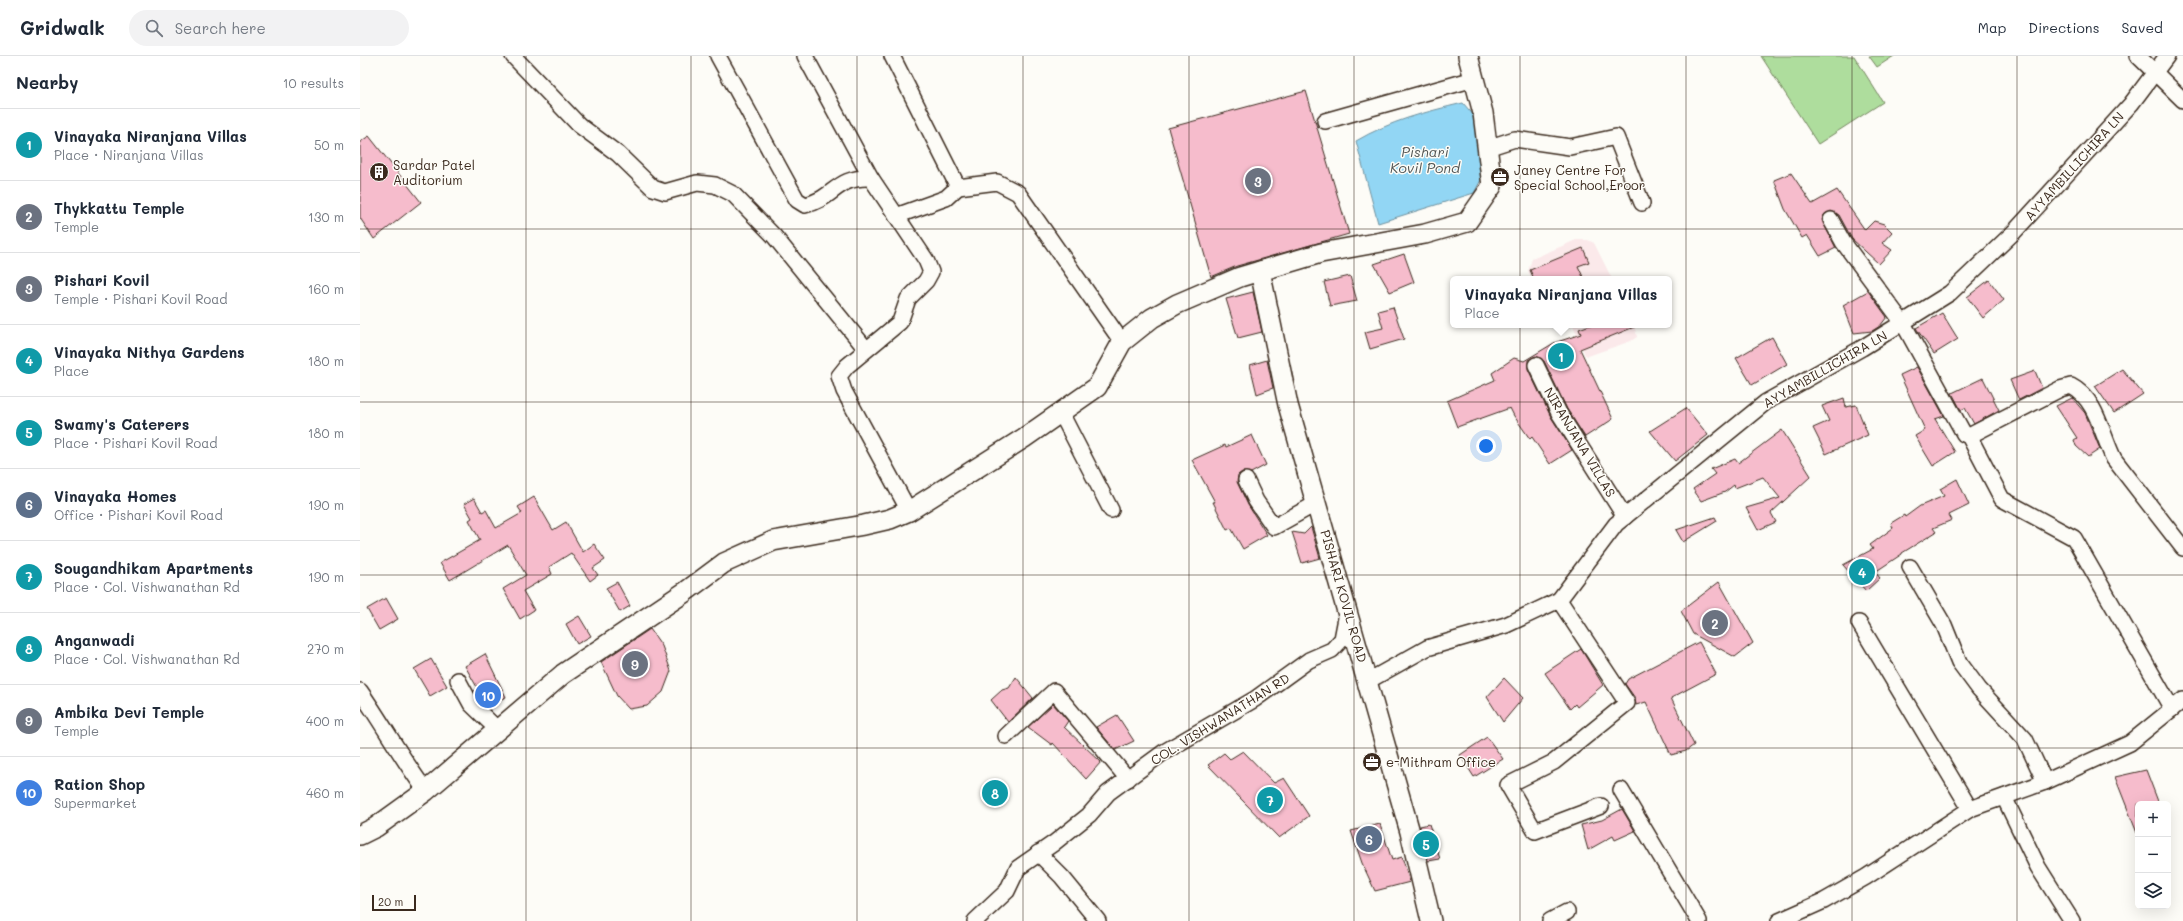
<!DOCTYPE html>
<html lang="en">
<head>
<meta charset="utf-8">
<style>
	:root { --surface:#fff; --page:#f2f2f3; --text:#1f2937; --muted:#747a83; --line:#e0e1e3; --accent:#2563eb }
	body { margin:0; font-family:Mali,sans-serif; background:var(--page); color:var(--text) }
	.controls { position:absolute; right:12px; bottom:12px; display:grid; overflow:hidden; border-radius:6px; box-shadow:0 4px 16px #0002 }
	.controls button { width:36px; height:36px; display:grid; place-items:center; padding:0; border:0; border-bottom:1px solid var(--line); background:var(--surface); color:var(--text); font:20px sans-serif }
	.scale { position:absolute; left:12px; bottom:10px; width:44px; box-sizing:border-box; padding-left:4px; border:2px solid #3b2a1e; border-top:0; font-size:11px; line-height:14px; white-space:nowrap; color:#3b2a1e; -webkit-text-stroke:3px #fdfcf7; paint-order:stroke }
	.you { position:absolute; left:1126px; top:390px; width:14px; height:14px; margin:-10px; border:3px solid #fff; border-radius:50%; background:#1a73e8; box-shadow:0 0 0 6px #1a73e833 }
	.badge { display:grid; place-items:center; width:26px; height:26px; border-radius:50%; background:var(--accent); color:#fff; font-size:13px; font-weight:700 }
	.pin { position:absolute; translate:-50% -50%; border:2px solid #fff; box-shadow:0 1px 4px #0006 }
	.popup { position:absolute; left:1090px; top:220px; width:222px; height:52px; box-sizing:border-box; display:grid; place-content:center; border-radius:6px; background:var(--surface); filter:drop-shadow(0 1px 3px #0005); font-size:13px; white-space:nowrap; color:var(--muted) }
	.popup b { font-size:15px; color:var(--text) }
	.popup::after { content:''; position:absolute; left:50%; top:100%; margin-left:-8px; border:8px solid transparent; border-top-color:var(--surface) }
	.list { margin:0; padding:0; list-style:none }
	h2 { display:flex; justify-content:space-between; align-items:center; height:52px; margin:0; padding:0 16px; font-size:17px }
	h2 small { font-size:13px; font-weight:400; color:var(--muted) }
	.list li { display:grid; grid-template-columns:26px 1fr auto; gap:12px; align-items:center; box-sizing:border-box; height:72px; padding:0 16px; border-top:1px solid var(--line) }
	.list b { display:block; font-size:15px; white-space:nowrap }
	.list p { margin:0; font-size:13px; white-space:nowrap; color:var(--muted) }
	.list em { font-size:13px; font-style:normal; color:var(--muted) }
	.icon { flex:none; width:22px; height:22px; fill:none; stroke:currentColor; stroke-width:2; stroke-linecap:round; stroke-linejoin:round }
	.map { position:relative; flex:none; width:1823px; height:865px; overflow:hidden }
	header { display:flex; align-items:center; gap:24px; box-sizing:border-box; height:56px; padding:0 20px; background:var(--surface); border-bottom:1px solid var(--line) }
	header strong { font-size:19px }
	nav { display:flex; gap:22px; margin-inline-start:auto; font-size:14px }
	.search { width:280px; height:36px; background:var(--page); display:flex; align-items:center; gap:10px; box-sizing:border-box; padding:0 14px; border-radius:22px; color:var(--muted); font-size:15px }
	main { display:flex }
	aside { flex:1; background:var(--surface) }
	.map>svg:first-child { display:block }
	.built { fill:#fbe9ea }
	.green { fill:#aedd9d; stroke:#74845e }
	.water { fill:#92d6f4; stroke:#6f919e }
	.building { fill:#f6bccc; stroke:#3b2a1e }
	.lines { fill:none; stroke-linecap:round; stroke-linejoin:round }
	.minor-casing { stroke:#3b2a1e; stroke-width:18 }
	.tertiary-casing { stroke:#3b2a1e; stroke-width:22 }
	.minor { stroke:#fdfcf7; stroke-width:15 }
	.tertiary { stroke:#fdfcf7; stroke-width:19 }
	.grid { fill:none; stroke:#3b2a1e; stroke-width:1; stroke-opacity:0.55 }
	.labels { text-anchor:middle; stroke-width:3; stroke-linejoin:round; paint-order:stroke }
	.poi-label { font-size:13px; fill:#3b2a1e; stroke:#fdfcf7; text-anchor:start }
	.street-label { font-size:13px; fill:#3b2a1e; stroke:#fdfcf7 }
	.water-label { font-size:14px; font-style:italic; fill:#515554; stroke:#fdfcf7 }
</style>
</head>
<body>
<header>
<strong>Gridwalk</strong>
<div class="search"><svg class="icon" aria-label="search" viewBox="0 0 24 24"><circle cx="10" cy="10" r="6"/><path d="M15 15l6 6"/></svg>Search here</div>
<nav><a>Map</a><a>Directions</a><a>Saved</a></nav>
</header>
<main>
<aside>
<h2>Nearby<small>10 results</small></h2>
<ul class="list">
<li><span class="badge" style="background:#0f9aa8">1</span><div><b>Vinayaka Niranjana Villas</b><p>Place · Niranjana Villas</p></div><em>50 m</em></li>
<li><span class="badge" style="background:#6b7280">2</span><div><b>Thykkattu Temple</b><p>Temple</p></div><em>130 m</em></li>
<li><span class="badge" style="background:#6b7280">3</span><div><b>Pishari Kovil</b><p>Temple · Pishari Kovil Road</p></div><em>160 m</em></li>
<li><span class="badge" style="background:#0f9aa8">4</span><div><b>Vinayaka Nithya Gardens</b><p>Place</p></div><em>180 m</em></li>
<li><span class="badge" style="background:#0f9aa8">5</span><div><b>Swamy's Caterers</b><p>Place · Pishari Kovil Road</p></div><em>180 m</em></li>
<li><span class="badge" style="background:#5c6f8a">6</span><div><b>Vinayaka Homes</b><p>Office · Pishari Kovil Road</p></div><em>190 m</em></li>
<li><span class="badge" style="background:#0f9aa8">7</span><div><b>Sougandhikam Apartments</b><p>Place · Col. Vishwanathan Rd</p></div><em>190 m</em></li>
<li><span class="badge" style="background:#0f9aa8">8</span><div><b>Anganwadi</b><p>Place · Col. Vishwanathan Rd</p></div><em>270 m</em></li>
<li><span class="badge" style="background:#6b7280">9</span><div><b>Ambika Devi Temple</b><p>Temple</p></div><em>400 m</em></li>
<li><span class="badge" style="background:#3f7fe0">10</span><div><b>Ration Shop</b><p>Supermarket</p></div><em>460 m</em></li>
</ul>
</aside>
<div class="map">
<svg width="1823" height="865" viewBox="0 0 1823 865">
	<rect width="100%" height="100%" fill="#fdfcf7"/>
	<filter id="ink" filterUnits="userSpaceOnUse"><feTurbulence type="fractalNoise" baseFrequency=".025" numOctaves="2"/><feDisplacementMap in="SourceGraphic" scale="8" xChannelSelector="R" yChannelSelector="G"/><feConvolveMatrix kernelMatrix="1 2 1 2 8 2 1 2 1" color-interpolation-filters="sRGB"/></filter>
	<g filter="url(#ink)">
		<g class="built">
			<path d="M1216,184H1228L1234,187L1252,223H1172L1168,215L1172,203Z"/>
			<path d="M1213,269H1274L1277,281L1271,285L1228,300L1225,299Z"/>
		</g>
		<g class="green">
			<path d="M1401,0H1494L1523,46L1458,88Z"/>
			<path d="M1509,0H1534L1517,11Z"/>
		</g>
		<path class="water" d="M1103,47L1116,62L1123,120L1114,137L1018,167L996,85C1030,65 1065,56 1103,47Z"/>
		<g class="building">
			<path d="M946,35L989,178L877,210L851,221L808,72Z"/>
			<path d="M9,80L61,146L14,183L0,162V86Z"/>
			<path d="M1431,117L1452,148L1477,134L1505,174L1514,165L1524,168L1532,176L1522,187L1532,194L1519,208L1492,183L1479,159L1471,155L1464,159L1462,164L1476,192L1460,200L1447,179L1442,182L1425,153L1414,124Z"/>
			<path d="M1223,192L1229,206L1218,210L1224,223H1174L1170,214Z"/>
			<path d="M1044,198L1054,226L1030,236L1014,208Z"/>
			<path d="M990,220L997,245L970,250L964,226Z"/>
			<path d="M1629,224L1644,244L1623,262L1607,241Z"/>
			<path d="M1508,235L1527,261L1520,270L1512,275L1494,277L1483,249Z"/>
			<path d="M893,236L902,276L878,282L866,243Z"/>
			<path d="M1033,251L1044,283L1010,293L1005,276L1023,272L1018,255Z"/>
			<path d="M1582,257L1598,283L1574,298L1556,272Z"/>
			<path d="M1230,269H1279L1220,293L1253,363L1225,381L1207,353L1184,305L1176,300L1168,304V313L1191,361L1212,394L1190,408L1172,381L1170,383L1154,360L1150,352L1097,371L1087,345L1135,324L1132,317L1154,302L1164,305L1194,287L1221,278L1219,273Z"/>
			<path d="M1412,281L1427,308L1392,329L1376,302Z"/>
			<path d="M907,304L913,332L897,338L890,309Z"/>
			<path d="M1557,311L1584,360L1575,363L1595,396L1573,410L1555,380L1565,374L1540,319Z"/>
			<path d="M1762,313L1783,338L1754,357L1735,330Z"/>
			<path d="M1675,315L1682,332L1659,344L1650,324Z"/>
			<path d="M1623,322L1639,354L1614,368L1605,352L1601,354L1592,337Z"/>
			<path d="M1484,342L1486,351L1496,349L1508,379L1466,398L1453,372L1469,365L1462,350Z"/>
			<path d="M1712,342L1725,357L1740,393L1728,401L1716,390L1714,384L1717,382L1696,350Z"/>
			<path d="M1326,352L1348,379L1315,405L1290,375Z"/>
			<path d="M1422,374L1451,420L1411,457L1416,466L1398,474L1386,452L1420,442L1403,421L1375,432L1374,429L1365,436L1341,445L1333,433L1355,418L1351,413L1375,403L1378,407Z"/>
			<path d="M892,379L906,409L891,417L882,416L878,419L877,426L888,449L907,479L883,493L871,472L867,474L853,446H855L832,404L865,389L866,391Z"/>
			<path d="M1597,423L1609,449L1589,459L1592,464L1573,472L1576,476L1542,497V498L1515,516L1520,522L1506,535L1483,509L1513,493L1510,489L1533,472L1531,467L1544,459L1545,461L1560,450L1584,440L1580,433Z"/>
			<path d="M174,441L193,474L206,466L223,496L234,488L245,504L233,512L238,519L230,525L211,497L189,511L192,518L163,535L174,554L160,563L143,533L166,519L148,489L90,524L80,507L120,484L109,464L112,462L104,448L114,442L122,456L126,454L136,472L162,457L158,451Z"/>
			<path d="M1355,461L1357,465L1323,486L1316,474Z"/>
			<path d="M951,471L960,502L942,507L932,476L944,478Z"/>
			<path d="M257,526L270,550L260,556L246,532Z"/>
			<path d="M1359,526L1393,587L1375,601L1333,578L1321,555Z"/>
			<path d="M26,542L38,563L19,574L7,553Z"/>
			<path d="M219,560L231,580L217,588L206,568Z"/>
			<path d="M290,573L302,590L311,615L303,636L287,650L269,653L257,640L241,606Z"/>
			<path d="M1339,586L1356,618L1311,642L1334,689L1326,695L1311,699L1286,646L1276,649L1275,642L1265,628L1268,623Z"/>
			<path d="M1221,593L1243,629L1217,651L1215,648L1210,653L1185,617Z"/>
			<path d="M125,598L146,641L126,650L114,635L118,633L105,610Z"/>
			<path d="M71,603L87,630L70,640L54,613Z"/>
			<path d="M656,621L673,642L648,666L631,644L642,634L649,632Z"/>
			<path d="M1144,622L1163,642L1143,666L1127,641Z"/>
			<path d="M693,648L708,665L704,671L741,706L726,723L693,687L692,689L668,671Z"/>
			<path d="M757,659L774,685L755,694L736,671Z"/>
			<path d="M1127,681L1143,703L1114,721L1100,699Z"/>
			<path d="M883,695L914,727L924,722L949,760L919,782L848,709L864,697L870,703Z"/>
			<path d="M1786,714L1799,748H1778L1777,777L1755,721Z"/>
			<path d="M635,726L645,731L635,751L625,744Z"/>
			<path d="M1262,753L1275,775L1255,784L1253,780L1228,794L1221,769L1242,764Z"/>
			<path d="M1020,768L1032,804L1042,801L1050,826L1015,835L1002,807L991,775Z"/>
			<path d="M1069,768L1080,803L1068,805L1060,770Z"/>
		</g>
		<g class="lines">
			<g class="minor-casing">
				<g id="minor">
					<path d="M153,0L219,69L258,98L293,132L305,136L337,127L355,129L373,138L414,180L506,293"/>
					<path d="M358,0L437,144L445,149C474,143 476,120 511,122"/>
					<path d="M445,0L511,122L566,204L571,216L566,225L548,243L540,266L487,310L479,320L484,335L549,455"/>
					<path d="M532,0L598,131L637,126L658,137L762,286"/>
					<path d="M1778,0L1823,44"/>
					<path d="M965,65L1114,23"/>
					<path d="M1127,92L1155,83L1210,91L1256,81L1282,147"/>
					<path d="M536,160L586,142L598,131"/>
					<path d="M1471,164L1483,186L1543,267L1604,378L1609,380L1700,333L1711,330C1737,343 1742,380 1754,403L1823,492"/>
					<path d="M1176,309L1199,357L1265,461"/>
					<path d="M701,357L751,454"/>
					<path d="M1609,380L1642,443L1714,482L1812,653"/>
					<path d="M886,424L896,445L914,471L957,447"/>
					<path d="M1550,511L1584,569L1599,606L1619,633L1665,683L1685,726"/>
					<path d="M1199,544L1267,647L1194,706L1148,729L1175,775L1241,750"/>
					<path d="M1499,567L1610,753"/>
					<path d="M98,624L111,648L137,673"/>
					<path d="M1008,625L1067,592L1146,569L1199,544L1256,468L1406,346L1502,292L1590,237L1654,176L1729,94L1771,48L1807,0"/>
					<path d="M0,635C23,668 42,703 66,735"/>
					<path d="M646,680L694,635L768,723"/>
					<path d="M1261,734L1339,865"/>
					<path d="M1644,741L1678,811L1712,865"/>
					<path d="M678,797L702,821L738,865"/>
					<path d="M615,865L647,835L658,812L694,787L729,759L748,737L804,696L895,643L949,604L972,594L982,583L987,557"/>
					<path d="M1190,865L1207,856"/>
					<path d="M1419,865L1464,845L1506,821L1610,753L1685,726L1770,687L1823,644"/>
				</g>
			</g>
			<g class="tertiary-casing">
				<g id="tertiary">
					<path d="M900,215L928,349L1050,776L1071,865"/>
					<path d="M0,779L16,771L66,735L203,618L325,536L364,507L413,485L504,469L530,463L549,455L664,382L737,331L762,286L792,262L817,248L880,221L900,215L961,197L1065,178L1107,166L1132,130L1123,57L1108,0"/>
				</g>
			</g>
			<use href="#minor" class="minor"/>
			<use href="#tertiary" class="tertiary"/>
		</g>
	</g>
	<path class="grid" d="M166,0V865M331,0V865M497,0V865M663,0V865M829,0V865M994,0V865M1160,0V865M1326,0V865M1492,0V865M1657,0V865M0,173H1823M0,346H1823M0,519H1823M0,692H1823"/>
	<defs>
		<g id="building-disc" transform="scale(1)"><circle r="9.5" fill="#3b2a1e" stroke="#fdfcf7"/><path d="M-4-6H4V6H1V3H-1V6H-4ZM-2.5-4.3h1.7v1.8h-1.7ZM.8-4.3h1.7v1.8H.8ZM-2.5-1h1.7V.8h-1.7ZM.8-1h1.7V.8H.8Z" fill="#fff"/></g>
		<g id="office-disc" transform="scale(1)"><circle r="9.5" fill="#3b2a1e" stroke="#fdfcf7"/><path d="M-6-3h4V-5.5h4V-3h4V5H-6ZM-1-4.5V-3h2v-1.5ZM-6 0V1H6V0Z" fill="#fff"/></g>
	</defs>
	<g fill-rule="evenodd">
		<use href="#building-disc" x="19" y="116"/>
		<use href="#office-disc" x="1140" y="121"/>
		<use href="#office-disc" x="1012" y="706"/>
	</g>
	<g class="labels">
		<g class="poi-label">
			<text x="33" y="114">Sardar Patel<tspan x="33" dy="15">Auditorium</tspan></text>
			<text x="1154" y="119">Janey Centre For<tspan x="1154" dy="15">Special School,Eroor</tspan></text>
			<text x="1026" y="711">e-Mithram Office</text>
		</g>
		<g class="street-label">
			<text transform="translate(1714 110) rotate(-48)" y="5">AYYAMBILLICHIRA LN</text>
			<text transform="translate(1465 313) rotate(-30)" y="5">AYYAMBILLICHIRA LN</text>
			<text transform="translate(1220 386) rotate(59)" y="5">NIRANJANA VILLAS</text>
			<text transform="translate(984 540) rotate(74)" y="5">PISHARI KOVIL ROAD</text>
			<text transform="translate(860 663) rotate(-32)" y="5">COL. VISHWANATHAN RD</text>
		</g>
		<g class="water-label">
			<text x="1065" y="101">Pishari<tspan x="1065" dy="16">Kovil Pond</tspan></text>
		</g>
	</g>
</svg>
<div class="controls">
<button>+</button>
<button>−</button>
<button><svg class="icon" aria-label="layers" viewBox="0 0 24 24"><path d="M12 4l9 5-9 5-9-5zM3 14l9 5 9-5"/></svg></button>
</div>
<div class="scale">20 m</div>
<div class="you"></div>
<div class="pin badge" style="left:1201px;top:300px;background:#0f9aa8">1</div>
<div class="popup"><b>Vinayaka Niranjana Villas</b>Place</div>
<div class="pin badge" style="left:1355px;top:567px;background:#6b7280">2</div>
<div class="pin badge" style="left:898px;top:125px;background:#6b7280">3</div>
<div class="pin badge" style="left:1502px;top:516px;background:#0f9aa8">4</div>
<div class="pin badge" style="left:1066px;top:788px;background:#0f9aa8">5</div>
<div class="pin badge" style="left:1009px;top:783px;background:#5c6f8a">6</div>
<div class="pin badge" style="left:910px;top:744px;background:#0f9aa8">7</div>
<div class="pin badge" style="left:635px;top:737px;background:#0f9aa8">8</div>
<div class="pin badge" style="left:275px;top:608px;background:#6b7280">9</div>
<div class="pin badge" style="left:128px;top:639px;background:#3f7fe0">10</div>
</div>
</main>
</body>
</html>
